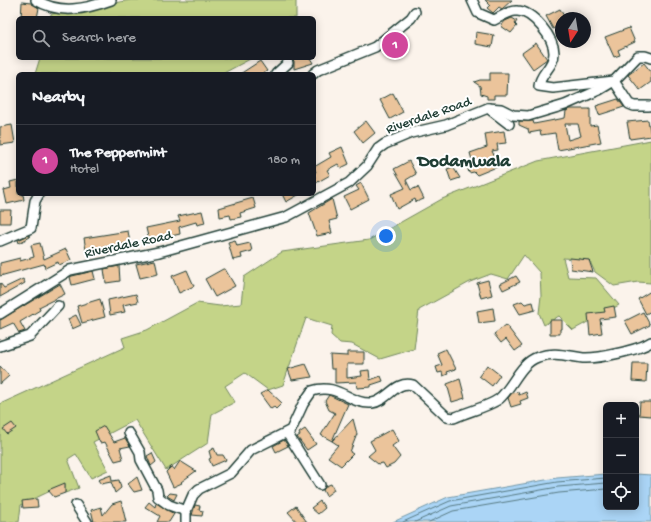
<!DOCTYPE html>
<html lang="en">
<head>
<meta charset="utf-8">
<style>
	:root { --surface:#171b24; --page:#242831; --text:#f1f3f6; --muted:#9ea1a6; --line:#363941; --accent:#92a19f }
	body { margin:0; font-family:"Gochi Hand",sans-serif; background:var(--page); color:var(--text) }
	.controls { position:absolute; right:12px; bottom:12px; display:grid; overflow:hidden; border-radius:6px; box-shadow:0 2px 10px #0003 }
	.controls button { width:36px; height:36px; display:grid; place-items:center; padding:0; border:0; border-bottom:1px solid var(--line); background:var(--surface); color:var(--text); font:20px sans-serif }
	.compass { position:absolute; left:555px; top:12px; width:36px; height:36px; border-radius:50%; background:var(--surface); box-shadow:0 2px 10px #0003; rotate:192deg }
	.you { position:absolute; left:386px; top:236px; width:14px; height:14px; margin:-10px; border:3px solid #fff; border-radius:50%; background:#1a73e8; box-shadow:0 0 0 6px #1a73e833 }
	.badge { display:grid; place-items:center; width:26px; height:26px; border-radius:50%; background:var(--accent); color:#fff; font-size:13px; font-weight:700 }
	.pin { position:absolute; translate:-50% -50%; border:2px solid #fff; box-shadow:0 1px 4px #0006 }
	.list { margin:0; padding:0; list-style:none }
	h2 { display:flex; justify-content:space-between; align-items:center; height:52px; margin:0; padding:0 16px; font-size:17px }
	h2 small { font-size:13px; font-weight:400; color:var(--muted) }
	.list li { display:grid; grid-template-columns:26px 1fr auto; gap:12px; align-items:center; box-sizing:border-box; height:72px; padding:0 16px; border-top:1px solid var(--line) }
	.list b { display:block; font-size:15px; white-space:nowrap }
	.list p { margin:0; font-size:13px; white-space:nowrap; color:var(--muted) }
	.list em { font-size:13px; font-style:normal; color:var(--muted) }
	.icon { flex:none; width:22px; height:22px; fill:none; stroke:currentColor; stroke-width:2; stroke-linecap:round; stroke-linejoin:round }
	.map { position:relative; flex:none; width:651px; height:522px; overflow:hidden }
	.search { position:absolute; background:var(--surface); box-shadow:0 2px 10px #0003; left:16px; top:16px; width:300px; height:44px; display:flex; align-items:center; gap:10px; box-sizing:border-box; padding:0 14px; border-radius:6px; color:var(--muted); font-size:15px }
	.panel { position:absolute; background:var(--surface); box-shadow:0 2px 10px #0003; left:16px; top:72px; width:300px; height:124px; border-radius:6px }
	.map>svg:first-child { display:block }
	.green { fill:#c4d488; stroke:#72885e }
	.water { fill:#abd5f6; stroke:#7398a8 }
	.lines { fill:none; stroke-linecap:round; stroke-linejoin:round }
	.shore { stroke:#577a82; stroke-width:1 }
	.building { fill:#ebc49b; stroke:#1f3d34; fill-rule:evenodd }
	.minor-casing { stroke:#1f3d34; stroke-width:12 }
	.minor { stroke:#fff; stroke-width:9 }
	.labels { text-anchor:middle; stroke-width:4; stroke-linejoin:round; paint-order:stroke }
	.street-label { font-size:14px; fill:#1f3d34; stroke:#fff }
	.district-label { font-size:18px; font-weight:bold; fill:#1f3d34; stroke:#fff }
</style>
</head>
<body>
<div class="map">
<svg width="651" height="522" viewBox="0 0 651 522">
	<rect width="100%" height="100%" fill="#fbf3eb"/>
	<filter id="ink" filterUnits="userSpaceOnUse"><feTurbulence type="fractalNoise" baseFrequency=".025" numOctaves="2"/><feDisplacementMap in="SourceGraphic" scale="8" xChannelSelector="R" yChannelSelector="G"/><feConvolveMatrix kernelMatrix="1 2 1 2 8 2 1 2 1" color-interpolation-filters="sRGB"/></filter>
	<g filter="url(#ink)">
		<g class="green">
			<path d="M131,0H296V18H50L51,14Z"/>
			<path d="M40,58H252L222,74H35Z"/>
			<path d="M651,140V283L638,282L614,286L595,272L589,260L563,258L568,277L596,278L619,305L573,330L559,316L544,325L539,313L541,296L540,273L524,255L508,279L491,274L470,282L419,310L414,349L380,359L352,344L340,343L331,335L332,326L306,318L283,385L268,390L245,373L225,386L235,402L212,414L208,443L166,470L135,420L93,442L108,470L91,478L76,454L68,459L79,488L65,493V484L21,505L19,522H0V404L125,347L122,338L147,330L197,303L220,306L241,304L244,277L282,252L369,240L442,199L538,161Z"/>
		</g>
		<path class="water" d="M606,474V507H636V474L651,475V522H393L448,497L557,478Z"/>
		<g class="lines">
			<g class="shore">
				<path d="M403,522L450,501L557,482L606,478"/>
				<path d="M415,522L451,506L558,487L606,483"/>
				<path d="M429,522L453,511L559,493L606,489"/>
			</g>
		</g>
		<g class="building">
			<path d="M485,0H512L502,9L499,7L493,13L487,8L490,5Z"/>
			<path d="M22,2L31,3L39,8L37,18H21Z"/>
			<path d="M560,9L565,18H561V25L553,29L546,16Z"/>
			<path d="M512,18L517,21L515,24L517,26L511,33L501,26L505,21Z"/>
			<path d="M629,28L635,42L618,50L620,55L614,57L605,37Z"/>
			<path d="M476,32L494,35L492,47L475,44Z"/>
			<path d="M536,43L547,59L533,69L522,53Z"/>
			<path d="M291,58H310L313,63L294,69V61Z"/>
			<path d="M260,61L267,71L262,74H240Z"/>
			<path d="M644,63L651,72V82L640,90L628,75Z"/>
			<path d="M490,73H508L507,95H494V99H487V96L481,94L480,86L474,82L480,80H490Z"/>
			<path d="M393,93L403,112L390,119L380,100Z"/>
			<path d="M618,99L624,107L599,115L596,106Z"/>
			<path d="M570,109H590V126L597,125L601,142L558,150L555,133L541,135L540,131L529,133L528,129L519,125V121H533L534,124L565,118L566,111ZM565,124H578L581,136L568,140Z"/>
			<path d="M648,120L651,136L630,139L627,122Z"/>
			<path d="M366,121L375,133L363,143L354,131Z"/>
			<path d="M12,125L15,143L0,145V127Z"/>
			<path d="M504,131L506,143L497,144L498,150L492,151L499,166L477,175L474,172L469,173L467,166L471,165L472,160L470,153L487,147L485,134Z"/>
			<path d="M342,147L349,164L341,168L338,164L327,170L330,175L316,183L314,173L316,172L314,167L331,157L329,153Z"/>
			<path d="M409,161L416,174L406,180L411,190L418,187L424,199L416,202L415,199L397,209L391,194L405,188L394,169Z"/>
			<path d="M453,167L460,178L451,181L447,169Z"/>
			<path d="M18,180V194H23L24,200L7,204L4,190L11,188L10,182Z"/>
			<path d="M361,183L369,199L350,209L344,197L359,190L356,186Z"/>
			<path d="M282,194H300L286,202Z"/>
			<path d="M253,198L256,208L240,213L241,217L231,219L230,215L220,217L219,208Z"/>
			<path d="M332,199L337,219L329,221L332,233L317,236L309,213Z"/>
			<path d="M0,210H11L10,223H0Z"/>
			<path d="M202,211L205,223L197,225L196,222L179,227L180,234L149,241L146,228L180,221L178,216Z"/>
			<path d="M128,231L130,243L86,250L84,238Z"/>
			<path d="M29,235L30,237L19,243L18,240Z"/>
			<path d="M235,240L237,246L250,243L252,251L241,254L242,258L233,260L228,242Z"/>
			<path d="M40,243L44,259L66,249L71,260L59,265L58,262L45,268L44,264L0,276V263L20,258V261L34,257L31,245Z"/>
			<path d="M570,258L589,260L593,272L571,269Z"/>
			<path d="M155,260L158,274L140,278L136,264Z"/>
			<path d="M119,266L120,281L106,283L104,269Z"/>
			<path d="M223,269H225L235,286L215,297L205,279Z"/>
			<path d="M187,270L194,286L179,293L172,276Z"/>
			<path d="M93,271L95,279L72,285L70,277L72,276Z"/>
			<path d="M516,276L520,282L503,290L500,284Z"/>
			<path d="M23,279L25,283L0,297V283L4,288Z"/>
			<path d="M488,280L492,295L481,298L477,283Z"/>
			<path d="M60,284L65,294L39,307L40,310L20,322L25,331L19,333L13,323L0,329V320Z"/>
			<path d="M651,291V311L646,314L638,299Z"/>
			<path d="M136,294L138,302L123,305L125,312L110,315L108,300Z"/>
			<path d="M100,299L105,317L82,323L77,306Z"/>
			<path d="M522,301L525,304L533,302L535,310L520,314L514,304Z"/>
			<path d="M614,306L616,317L600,319L602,333L590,335L588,314L605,312L604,308Z"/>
			<path d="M493,308L495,321L479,323L477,311Z"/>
			<path d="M643,312L650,325L632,334L625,321Z"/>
			<path d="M76,315L81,325L72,329L68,319Z"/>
			<path d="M550,320H562V329H560V334H550Z"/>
			<path d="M506,325L522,346L515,351L506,339L501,343L494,334Z"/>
			<path d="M446,349L456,369L447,372L448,374L443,376L442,372L438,373L436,367L442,365L437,353Z"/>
			<path d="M347,352H364V364H347V378L362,376L361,371L369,370L370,380L381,376L383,381L371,385V387L357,388L356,382L335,383V369H331L330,355L347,356Z"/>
			<path d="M633,363H647L646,382L632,381Z"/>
			<path d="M306,364L312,377L292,380L288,369Z"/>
			<path d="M487,365L500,375L492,386L479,376Z"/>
			<path d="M0,366L9,376L0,384Z"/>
			<path d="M460,379L465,398L452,402L447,384Z"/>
			<path d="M268,390L282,403L276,409L274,407L271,409L260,394Z"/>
			<path d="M518,392L519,395L526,392L528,398L520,401L521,404L511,407L508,398L512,393Z"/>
			<path d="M329,395L348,404L332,441L321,435L335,413L329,410L325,401Z"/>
			<path d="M640,402H651V416L639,415Z"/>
			<path d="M353,419L357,434L350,452L353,454L341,466L328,457L338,445L332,441Z"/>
			<path d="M12,423L16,428L7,434L3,429Z"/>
			<path d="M104,426L114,442L125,438L130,446L120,448L123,459L115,461L105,442L100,443L95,431Z"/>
			<path d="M305,429L316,444L307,450L297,437L300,435L299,433Z"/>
			<path d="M392,429L399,441L392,446L400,457L394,464L386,468L383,463L378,464L368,456L375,450L370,441Z"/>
			<path d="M284,440L288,446L276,452L273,446Z"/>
			<path d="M214,448L217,455H223L226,460L212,466L209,459L211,458L209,451Z"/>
			<path d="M152,453L156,462L151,466L147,456Z"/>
			<path d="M180,461L196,471L181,482L182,483L173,487L166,472L172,466L174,470Z"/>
			<path d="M111,475L112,481L119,480L121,488L115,493L111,482L101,484L98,480Z"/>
			<path d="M137,477L142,490L134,492L128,484Z"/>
			<path d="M65,483V493L54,497L48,490Z"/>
			<path d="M331,484L334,490L326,496L323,490L326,486Z"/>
			<path d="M170,493L177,494L174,500L167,496Z"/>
			<path d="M37,499L38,507L23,508L22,501Z"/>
			<path d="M121,501L126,522H94L91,510L101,507L103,515L112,504Z"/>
			<path d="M320,501L325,508L318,514L311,508Z"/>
			<path d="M149,502L155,507L156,503L174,514L169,522H157L160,516L145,507Z"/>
			<path d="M195,505L200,506L199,510L203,511L202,516L192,515Z"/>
			<path d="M296,506L304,518L307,522H297L288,512Z"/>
		</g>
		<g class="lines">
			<g class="minor-casing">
				<g id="minor">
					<path d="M36,0C60,15 86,9 111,0"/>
					<path d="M472,0L478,13L494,20C501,17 510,10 517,11C533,11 554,38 554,53C554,67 540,73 539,86L553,88L614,81L629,104L634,106H649"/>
					<path d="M276,74L288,63"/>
					<path d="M313,74L318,70L375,47L411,18L415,12"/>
					<path d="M488,108L509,124"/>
					<path d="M0,241L31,228L35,201L39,194"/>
					<path d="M0,314L70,270L159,252L286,217L349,183L367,166L378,149L385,144L411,133L446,125L488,108L501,109L513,115L528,116L565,105L599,90L614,81L638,56H645L651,58"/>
					<path d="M0,346L30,336L58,306"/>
					<path d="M129,433L140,452L141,460L157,490L158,497L169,505L186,511"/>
					<path d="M287,433L320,485"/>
					<path d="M76,505L87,522"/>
					<path d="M186,522V511L193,495L199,489L231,473L251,450L291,430L303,404L312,391C338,382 350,405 372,403C388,401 395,380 413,385L447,417L454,418C466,412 488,407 499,399C513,387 520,363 538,357C554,351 567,356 583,358C597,359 639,350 651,342"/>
				</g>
			</g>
			<use href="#minor" class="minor"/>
		</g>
	</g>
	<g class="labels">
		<g class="street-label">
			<text transform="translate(428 114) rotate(-19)" y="5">Riverdale Road</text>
			<text transform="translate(128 243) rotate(-12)" y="5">Riverdale Road</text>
		</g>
		<g class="district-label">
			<text x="464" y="166">Dodamwala</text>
		</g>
	</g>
</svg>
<div class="controls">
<button>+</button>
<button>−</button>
<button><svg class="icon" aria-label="locate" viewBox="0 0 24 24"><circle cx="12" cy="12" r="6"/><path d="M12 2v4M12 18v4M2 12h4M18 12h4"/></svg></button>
</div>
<svg class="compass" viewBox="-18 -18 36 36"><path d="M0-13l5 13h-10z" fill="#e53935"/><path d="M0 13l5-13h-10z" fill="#9ea1a6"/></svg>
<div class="you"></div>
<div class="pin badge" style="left:395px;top:45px;background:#d1479c">1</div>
<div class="search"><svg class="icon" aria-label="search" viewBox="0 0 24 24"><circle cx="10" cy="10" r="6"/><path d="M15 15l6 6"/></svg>Search here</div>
<section class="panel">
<h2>Nearby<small></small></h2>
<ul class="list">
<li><span class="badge" style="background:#d1479c">1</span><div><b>The Peppermint</b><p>Hotel</p></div><em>180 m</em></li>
</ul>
</section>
</div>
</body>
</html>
